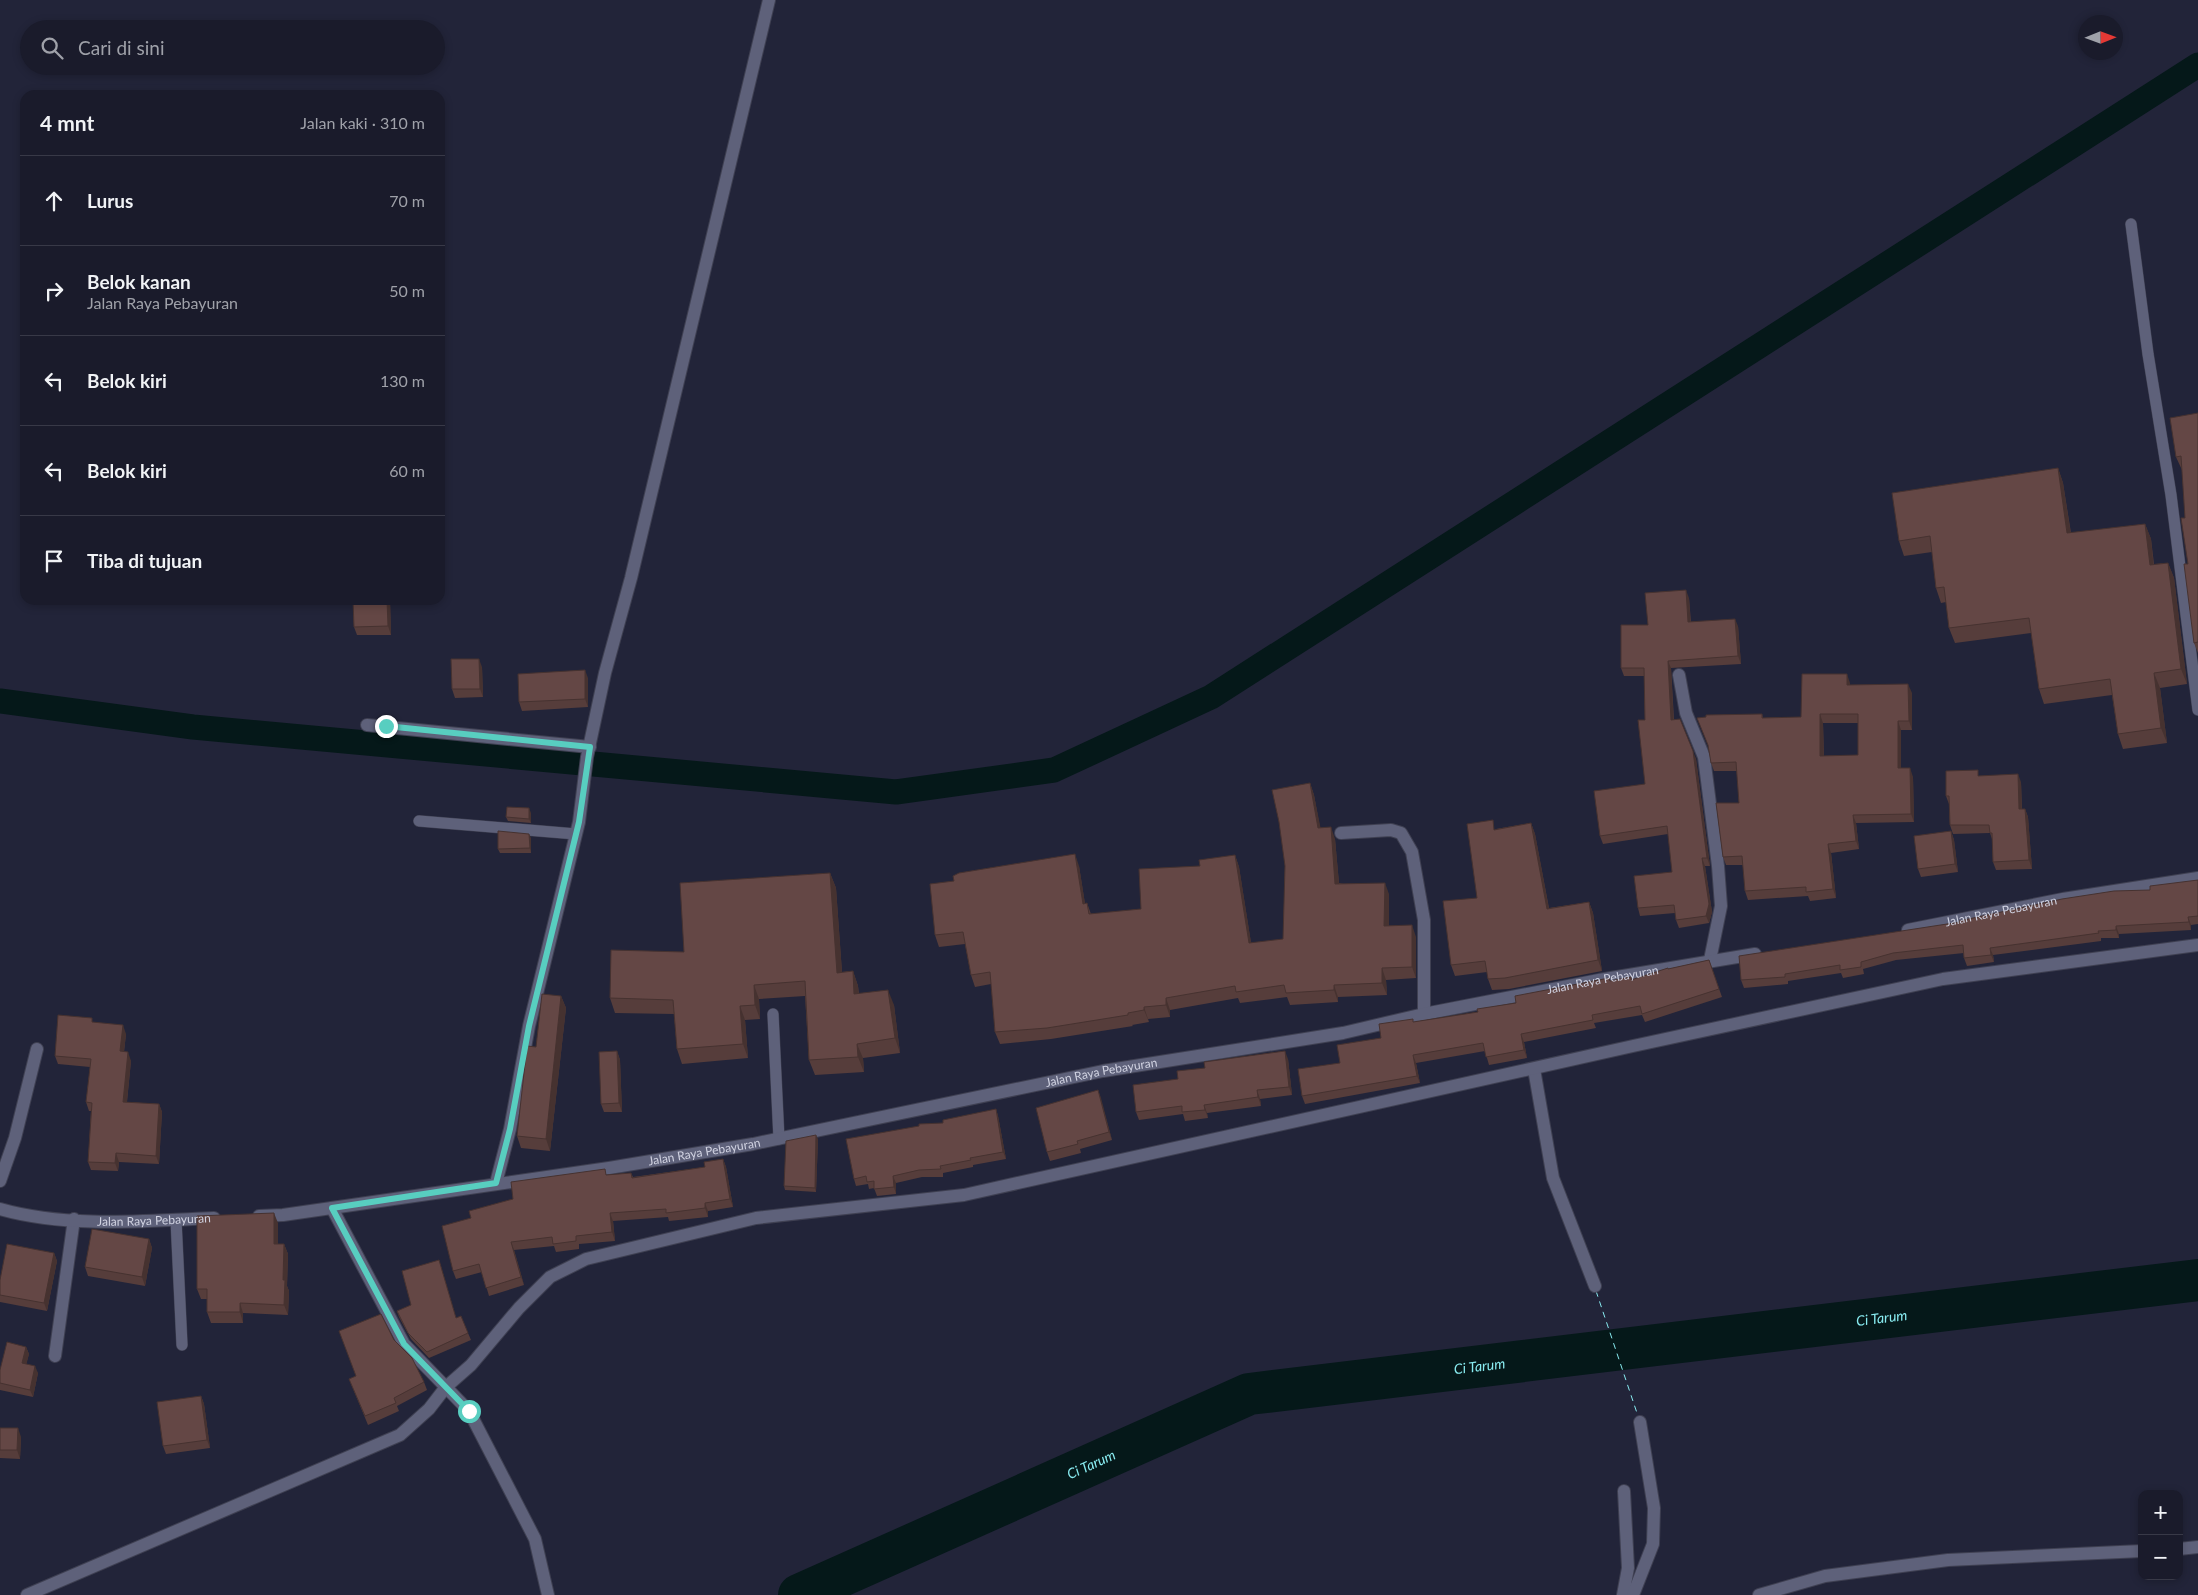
<!DOCTYPE html>
<html lang="id">
<head>
<meta charset="utf-8">
<style>
	:root { --surface:#1a1b2b; --page:#272837; --text:#f1f3f6; --muted:#9fa1a9; --line:#383947 }
	body { margin:0; font-family:Lato,sans-serif; background:var(--page); color:var(--text) }
	.controls { position:absolute; right:15px; bottom:15px; display:grid; overflow:hidden; border-radius:10px; box-shadow:0 2px 8px #0003 }
	.controls button { width:45px; height:45px; display:grid; place-items:center; padding:0; border:0; border-bottom:1px solid var(--line); background:var(--surface); color:var(--text); font:25px sans-serif }
	.compass { position:absolute; left:2078px; top:15px; width:45px; height:45px; border-radius:50%; background:var(--surface); box-shadow:0 2px 8px #0003; rotate:89deg }
	.stop { position:absolute; width:15px; height:15px; margin:-11px; border:4px solid #58cec0; border-radius:50%; background:#fff }
	.stop.end { background:#58cec0; border-color:#fff; box-shadow:0 1px 5px #0008 }
	.list { margin:0; padding:0; list-style:none }
	h2 { display:flex; justify-content:space-between; align-items:center; height:65px; margin:0; padding:0 20px; font-size:21px }
	h2 small { font-size:16px; font-weight:400; color:var(--muted) }
	.list li { display:grid; grid-template-columns:32px 1fr auto; gap:15px; align-items:center; box-sizing:border-box; height:90px; padding:0 20px; border-top:1px solid var(--line) }
	.list b { display:block; font-size:19px; white-space:nowrap }
	.list p { margin:0; font-size:16px; white-space:nowrap; color:var(--muted) }
	.list em { font-size:16px; font-style:normal; color:var(--muted) }
	.icon { flex:none; width:28px; height:28px; fill:none; stroke:currentColor; stroke-width:2; stroke-linecap:round; stroke-linejoin:round }
	.map { position:relative; flex:none; width:2198px; height:1595px; overflow:hidden }
	.search { position:absolute; background:var(--surface); box-shadow:0 2px 8px #0003; left:20px; top:20px; width:425px; height:55px; display:flex; align-items:center; gap:12px; box-sizing:border-box; padding:0 18px; border-radius:28px; color:var(--muted); font-size:19px }
	.panel { position:absolute; background:var(--surface); box-shadow:0 2px 8px #0003; left:20px; top:90px; width:425px; height:515px; border-radius:15px }
	.map>svg:first-child { display:block }
	.lines { fill:none; stroke-linecap:round; stroke-linejoin:round }
	.canal { stroke:#051819; stroke-width:25 }
	.river { stroke:#051819; stroke-width:42 }
	.ferry { stroke:#89ecf1; stroke-width:1; stroke-dasharray:6 5; stroke-linecap:butt }
	.service-casing { stroke:#3f4052; stroke-width:12 }
	.minor-casing { stroke:#3f4052; stroke-width:14 }
	.tertiary-casing { stroke:#3f4052; stroke-width:14 }
	.secondary-casing { stroke:#3f4052; stroke-width:14 }
	.service { stroke:#5e617a; stroke-width:11 }
	.minor { stroke:#5e617a; stroke-width:12 }
	.tertiary { stroke:#5e617a; stroke-width:12 }
	.secondary { stroke:#5e617a; stroke-width:12 }
	.wall { fill:#563d3b; fill-rule:evenodd }
	.shaded-wall { fill:#463230 }
	.building { fill:#644745; stroke:#463230; fill-rule:evenodd }
	.route { stroke:#58cec0; stroke-width:6 }
	.labels { text-anchor:middle; stroke-width:5; stroke-linejoin:round; paint-order:stroke }
	.street-label { font-size:12px; fill:#d0d2e1; stroke:#0d0e18 }
	.water-label { font-size:14px; font-style:italic; fill:#89ecf1; stroke:#0d0e18 }
</style>
</head>
<body>
<div class="map">
<svg width="2198" height="1595" viewBox="0 0 2198 1595">
	<rect width="100%" height="100%" fill="#222439"/>
	<g class="lines">
		<path class="canal" d="M0,701L193,727L896,792L1054,770L1211,697L2198,65"/>
		<path class="river" id="s1" d="M799,1595L1249,1394L2198,1280"/>
		<path class="ferry" d="M1596,1291L1638,1416"/>
		<g class="service-casing">
			<g id="service">
				<path d="M2131,224L2148,354L2171,495L2198,710"/>
				<path d="M419,821L576,834"/>
				<path d="M773,1014L779,1139"/>
				<path d="M176,1220L182,1345"/>
			</g>
		</g>
		<g class="minor-casing">
			<g id="minor">
				<path d="M1679,675L1686,713L1704,757L1718,866L1721,906L1710,960"/>
				<path d="M367,725L590,747"/>
				<path d="M1341,833L1391,830L1401,833L1412,852L1424,920V1014"/>
				<path d="M1534,1069L1553,1178L1595,1286"/>
				<path d="M0,1181L15,1138L37,1049"/>
				<path d="M332,1208L404,1344L469,1411L535,1539L548,1595"/>
				<path d="M55,1356L74,1219"/>
				<path d="M2179,1549L2198,1547"/>
				<path d="M27,1595L400,1435L429,1409L446,1387L471,1365L519,1308L550,1277L586,1259L756,1218L964,1195L1633,1046L1943,979L2198,945"/>
				<path d="M1623,1595L1628,1568L1624,1491"/>
				<path d="M1633,1595L1653,1544L1654,1508L1640,1422"/>
				<path d="M1759,1595L1825,1576L1948,1560L2142,1551"/>
			</g>
		</g>
		<g class="tertiary-casing">
			<path id="tertiary" d="M496,1183L510,1129L529,1026L579,822L587,757L605,673L631,578L769,0"/>
		</g>
		<g class="secondary-casing">
			<g id="secondary">
				<path id="s2" d="M1908,930L2063,899L2198,878"/>
				<path id="s3" d="M0,1209C66,1228 145,1221 214,1218"/>
				<path id="s4" d="M259,1216L283,1215L609,1168L753,1144L1103,1071L1343,1033L1424,1014L1599,980L1755,954"/>
			</g>
		</g>
		<use href="#service" class="service"/>
		<use href="#minor" class="minor"/>
		<use href="#tertiary" class="tertiary"/>
		<use href="#secondary" class="secondary"/>
	</g>
	<g class="wall">
		<path d="M2198,413V653L2194,643L2182,470L2176,457Z"/>
		<path d="M2058,468L2063,483L2071,533L2145,524L2151,539L2154,564L2168,563L2174,578L2187,684L2160,688L2167,743L2123,749L2118,734L2112,695L2044,704L2039,689L2031,633L1955,643L1949,628L1946,602L1941,603L1936,588L1932,552L1904,556L1899,541Z"/>
		<path d="M1689,598L1691,622L1738,626L1741,664L1671,668L1674,719L1696,759L1710,866H1705L1712,912L1709,923L1679,928L1676,920L1675,913L1640,916L1638,908L1672,872L1668,834L1603,844L1600,836L1645,784V720L1644,676H1624L1621,668L1648,625Z"/>
		<path d="M353,600H390L391,635H357L354,627Z"/>
		<path d="M482,667L483,697L455,698L452,689Z"/>
		<path d="M588,678V707L522,711L519,702Z"/>
		<path d="M1850,683V685L1912,693V730H1901V768L1913,777L1914,822L1856,823L1859,849L1831,853L1836,898L1810,901L1808,896L1748,900L1745,891L1743,865H1726L1723,857L1739,803L1737,771H1714L1711,763L1762,714L1763,718L1801,717ZM1823,723H1858V755L1824,756Z"/>
		<path d="M1980,776L2021,782L2022,809H2025L2028,817L2032,869L1996,870L1993,862L1992,839L1990,833L1953,834L1950,825L1949,804L1946,796Z"/>
		<path d="M1310,783L1314,795L1320,828L1335,839L1339,883L1389,894V926L1416,937V978L1386,980L1387,995L1338,997V1002L1290,1005L1287,997L1240,1003L1238,998L1170,1010V1017L1148,1019L1149,1022L1132,1025L1133,1026L1051,1039L1000,1044L995,1032L991,984L975,987L971,975L965,944L939,947L935,935L954,881L1079,866L1085,904L1087,903L1091,914L1141,909L1200,866L1235,855L1239,867L1251,943L1283,939L1285,866Z"/>
		<path d="M531,813V823L508,821L506,817Z"/>
		<path d="M1531,823L1535,834L1549,908L1589,902L1593,913L1602,971L1509,989L1492,990L1488,979L1487,972L1455,976L1451,965L1477,898L1496,829Z"/>
		<path d="M1951,831L1954,840L1958,872L1921,877L1918,869Z"/>
		<path d="M531,838V853H500L498,849Z"/>
		<path d="M830,873L836,888L842,972L853,971L858,986L859,994L894,1005L900,1053L863,1058L864,1072L815,1075L809,1060L805,996L759,999L760,1019L745,1020L748,1058L682,1064L677,1049L674,1014L615,1013L610,998L684,952Z"/>
		<path d="M2198,880V924L2191,925V930L2119,934V938H2101V941L1993,955L1994,962L1967,966L1964,958V953L1896,960L1863,969L1864,974L1843,978L1841,973L1788,981V984L1744,988L1741,980L1960,922L2150,890Z"/>
		<path d="M1709,960L1722,997L1645,1022L1642,1015L1594,1023L1596,1028L1524,1042L1527,1058L1489,1065L1485,1051L1416,1063L1420,1083L1305,1104L1302,1096L1340,1063L1381,1038L1414,1022L1478,1012L1516,1003L1609,978L1610,981L1631,977L1632,980L1668,969Z"/>
		<path d="M561,996L566,1008L550,1151L521,1148L517,1136L536,1047Z"/>
		<path d="M93,1022L126,1034L124,1052L131,1061L127,1102L159,1104L162,1112L159,1164L119,1162L118,1171L91,1170L88,1162L91,1111H89L86,1102L90,1067L58,1064L55,1056Z"/>
		<path d="M617,1051L620,1060L622,1112H604L601,1104Z"/>
		<path d="M1288,1059L1292,1095L1260,1099L1261,1106L1207,1113L1208,1118L1185,1121L1183,1114L1139,1120L1136,1112L1178,1079Z"/>
		<path d="M1098,1090L1112,1140L1080,1149L1081,1153L1050,1161L1047,1152Z"/>
		<path d="M996,1109L998,1116L1006,1159L973,1165V1167L943,1173V1177H922L896,1183V1194L877,1196L874,1188L869,1189L868,1184L856,1186L854,1179L943,1123Z"/>
		<path d="M818,1139L816,1192L785,1190L784,1186Z"/>
		<path d="M723,1159L726,1167L733,1207L708,1211V1217L669,1221L668,1217L613,1221L615,1241L579,1244V1249L556,1252L554,1246L514,1250L524,1285L489,1296L482,1272L456,1279L453,1271L471,1218L607,1175L631,1173L633,1177L705,1167Z"/>
		<path d="M278,1223V1244H284L288,1254L287,1286L289,1291L288,1315L243,1313V1323H211L207,1312V1299H201L197,1289Z"/>
		<path d="M149,1239L152,1248L145,1286L88,1276L85,1267Z"/>
		<path d="M54,1253L57,1261L47,1311L0,1302V1280Z"/>
		<path d="M439,1260L456,1318L468,1333L471,1340L429,1358L411,1339L399,1317L397,1311L411,1305Z"/>
		<path d="M394,1340L424,1382L427,1390L397,1406L399,1411L368,1425L349,1379L356,1376Z"/>
		<path d="M26,1347L29,1354L26,1364L38,1373L33,1397L0,1390V1370Z"/>
		<path d="M201,1396L204,1404L210,1448L166,1454L163,1446Z"/>
		<path d="M0,1428L21,1437L20,1459L0,1458Z"/>
	</g>
	<g class="shaded-wall">
		<path d="M2058,468L2063,483L2073,548L2067,533Z"/>
		<path d="M2145,524L2151,539L2155,580L2150,565Z"/>
		<path d="M2168,563L2174,578L2187,684L2181,669Z"/>
		<path d="M1686,590L1689,598L1691,630L1688,622Z"/>
		<path d="M387,600H390L391,635L388,626Z"/>
		<path d="M1735,619L1738,626L1741,664L1738,656Z"/>
		<path d="M479,659L482,667L483,697L480,689Z"/>
		<path d="M1668,661L1671,668L1674,727L1671,720Z"/>
		<path d="M585,670L588,678V707L585,699Z"/>
		<path d="M2154,673L2160,688L2167,743L2161,728Z"/>
		<path d="M1847,674L1850,683V694L1847,685Z"/>
		<path d="M1908,684L1912,693V730L1909,721Z"/>
		<path d="M1820,714L1823,723L1824,764L1820,756Z"/>
		<path d="M1898,721L1901,730V777L1898,768Z"/>
		<path d="M1693,751L1696,759L1710,866L1707,858Z"/>
		<path d="M1910,768L1913,777L1914,822L1911,814Z"/>
		<path d="M2018,774L2021,782L2022,818L2019,809Z"/>
		<path d="M1310,783L1314,795L1323,840L1318,828Z"/>
		<path d="M529,808L531,813V823L529,819Z"/>
		<path d="M2025,809L2028,817L2032,869L2029,860Z"/>
		<path d="M1853,815L1856,823L1859,849L1856,841Z"/>
		<path d="M1531,823L1535,834L1551,920L1547,909Z"/>
		<path d="M1331,827L1335,839L1340,895L1335,884Z"/>
		<path d="M1951,831L1954,840L1958,872L1955,864Z"/>
		<path d="M529,834L531,838V853L530,848Z"/>
		<path d="M1828,844L1831,853L1836,898L1833,889Z"/>
		<path d="M1075,854L1079,866L1087,916L1083,904Z"/>
		<path d="M1235,855L1239,867L1253,955L1249,943Z"/>
		<path d="M1702,858L1705,866L1712,912L1709,923L1706,916Z"/>
		<path d="M830,873L836,888L843,987L837,973Z"/>
		<path d="M1385,883L1389,894V938L1384,926Z"/>
		<path d="M1589,902L1593,913L1602,971L1598,960Z"/>
		<path d="M2188,917L2191,925V930L2189,922Z"/>
		<path d="M1412,925L1416,937V978L1412,967Z"/>
		<path d="M2116,926L2119,934V938L2116,930Z"/>
		<path d="M1990,948L1993,955L1994,962L1991,955Z"/>
		<path d="M1382,968L1386,980L1387,995L1382,983Z"/>
		<path d="M853,971L858,986L860,1009L854,994Z"/>
		<path d="M754,985L759,999L760,1019L755,1005Z"/>
		<path d="M1334,985L1338,997V1002L1334,990Z"/>
		<path d="M888,990L894,1005L900,1053L895,1038Z"/>
		<path d="M561,996L566,1008L550,1151L546,1139Z"/>
		<path d="M1166,998L1170,1010V1017L1166,1005Z"/>
		<path d="M740,1006L745,1020L748,1058L743,1044Z"/>
		<path d="M1144,1007L1149,1022L1144,1010Z"/>
		<path d="M123,1025L126,1034L123,1060L120,1051Z"/>
		<path d="M1521,1034L1524,1042L1527,1058L1524,1050Z"/>
		<path d="M857,1044L863,1058L864,1072L858,1057Z"/>
		<path d="M617,1051L620,1060L622,1112L619,1103Z"/>
		<path d="M1285,1051L1288,1059L1292,1095L1289,1087Z"/>
		<path d="M128,1052L131,1061L126,1110L123,1102Z"/>
		<path d="M1413,1055L1416,1063L1420,1083L1417,1076Z"/>
		<path d="M1098,1090L1101,1098L1112,1140L1109,1132Z"/>
		<path d="M1257,1090L1260,1099L1261,1106L1258,1097Z"/>
		<path d="M159,1104L162,1112L159,1164L156,1156Z"/>
		<path d="M1204,1105L1207,1113L1208,1118L1205,1110Z"/>
		<path d="M996,1109L998,1116L1006,1159L1003,1152Z"/>
		<path d="M816,1135L818,1139L816,1192L815,1188Z"/>
		<path d="M116,1153L119,1162L118,1171L115,1163Z"/>
		<path d="M723,1159L726,1167L733,1207L730,1199Z"/>
		<path d="M893,1176L896,1183V1194L894,1187Z"/>
		<path d="M705,1203L708,1211V1217L705,1208Z"/>
		<path d="M274,1213L278,1223V1254L274,1244Z"/>
		<path d="M610,1213L613,1221L615,1241L612,1232Z"/>
		<path d="M149,1239L152,1248L145,1286L142,1277Z"/>
		<path d="M511,1242L514,1250L524,1285L521,1277Z"/>
		<path d="M284,1244L288,1254L287,1286L289,1291L288,1315L284,1305L283,1280Z"/>
		<path d="M54,1253L57,1261L47,1311L44,1303Z"/>
		<path d="M240,1303L243,1313V1323L240,1312Z"/>
		<path d="M26,1347L29,1354L25,1370L22,1363Z"/>
		<path d="M35,1366L38,1373L33,1397L30,1390Z"/>
		<path d="M201,1396L204,1404L210,1448L207,1440Z"/>
		<path d="M18,1428L21,1437L20,1459L17,1450Z"/>
	</g>
	<g class="building">
		<path d="M2198,413V642L2194,643L2184,564H2188L2181,518H2185L2181,456L2176,457L2170,418Z"/>
		<path d="M2058,468L2067,533L2145,524L2150,565L2168,563L2181,669L2154,673L2161,728L2118,734L2110,679L2039,689L2029,618L1949,628L1944,587L1936,588L1930,536L1899,541L1892,493Z"/>
		<path d="M1686,590L1688,622L1735,619L1738,656L1668,661L1671,720L1680,719L1693,751L1707,858H1702L1709,904L1706,916L1676,920L1674,905L1638,908L1634,876L1672,872L1667,826L1600,836L1594,791L1645,784L1638,720H1645L1644,668H1621V625H1648L1645,593Z"/>
		<path d="M353,600H387L388,626L354,627Z"/>
		<path d="M451,659H479L480,689H452Z"/>
		<path d="M585,670V699L519,702L518,674Z"/>
		<path d="M1802,674H1847V685L1908,684L1909,721H1898V768H1910L1911,814L1853,815L1856,841L1828,844L1833,889L1806,892V887L1745,891L1742,856L1723,857L1716,803H1739L1736,762L1711,763L1708,745L1697,718L1706,717V715L1762,714V718L1801,717ZM1820,714H1858V755L1820,756Z"/>
		<path d="M1978,770V776L2018,774L2019,809H2025L2029,860L1993,862L1992,833H1990L1989,825H1950L1949,796H1946V771Z"/>
		<path d="M1310,783L1318,828L1331,827L1335,884L1385,883L1384,926L1412,925V967L1382,968V983L1334,985V990L1286,993L1284,985L1236,992L1235,986L1166,998V1005L1144,1007V1010L1128,1013V1015L1047,1028L995,1032L990,972L971,975L963,932L935,935L930,884L954,881L953,876L959,873L1075,854L1083,904L1087,903L1089,914L1141,909L1139,869L1200,866L1199,860L1235,855L1249,943L1283,939L1285,866L1279,822L1272,790Z"/>
		<path d="M507,807L529,808V819L506,817Z"/>
		<path d="M1493,820L1494,830L1531,823L1547,909L1589,902L1598,960L1505,978L1488,979L1485,961L1451,965L1443,901L1477,898L1467,824Z"/>
		<path d="M498,831L529,834L530,848L498,849Z"/>
		<path d="M1951,831L1955,864L1918,869L1914,836Z"/>
		<path d="M830,873L837,973L853,971L854,994L888,990L895,1038L857,1044L858,1057L809,1060L805,981L754,985L755,1005L740,1006L743,1044L677,1049L673,1000L610,998L611,950L684,952L680,883Z"/>
		<path d="M2198,880V916L2188,917L2189,922L2116,926V930L2098,931L2099,933L1990,948L1991,955L1964,958L1963,945L1893,953L1861,962V967L1840,970V965L1785,974V977L1741,980L1739,956L1960,922L1959,921L2062,899L2114,891L2150,890V886Z"/>
		<path d="M1709,960L1719,989L1642,1014L1640,1006L1592,1015L1593,1020L1521,1034L1524,1050L1486,1057L1483,1043L1413,1055L1417,1076L1302,1096L1298,1069L1340,1063L1337,1045L1381,1038L1379,1024L1413,1019V1022L1478,1012L1477,1009L1516,1003L1515,996L1609,978L1610,981L1631,977V980L1668,968V969Z"/>
		<path d="M542,994L561,996L546,1139L517,1136L527,1046L536,1047Z"/>
		<path d="M58,1015L92,1018V1022L123,1025L120,1051L128,1052L123,1102L159,1104L156,1156L116,1153L115,1163L88,1162L92,1103L86,1102L91,1059L55,1056Z"/>
		<path d="M617,1051L619,1103L601,1104L599,1052Z"/>
		<path d="M1285,1051L1289,1087L1257,1090L1258,1097L1204,1105L1205,1110L1182,1112V1106L1136,1112L1133,1085L1178,1079L1177,1071L1205,1068L1204,1062Z"/>
		<path d="M1098,1090L1109,1132L1077,1141L1078,1144L1047,1152L1036,1108Z"/>
		<path d="M996,1109L1003,1152L970,1158L971,1160L940,1166L941,1169L919,1170L893,1176L894,1187L874,1189V1181L867,1182L866,1176L854,1179L846,1139L919,1126V1124L943,1123V1120Z"/>
		<path d="M816,1135L815,1188L784,1186L786,1141Z"/>
		<path d="M723,1159L730,1199L705,1203V1208L666,1213V1209L610,1213L612,1232L576,1236V1241L553,1244L552,1237L511,1242L521,1277L486,1288L479,1264L453,1271L442,1226L471,1218L469,1211L513,1199L511,1182L605,1169L606,1175L631,1173L632,1178L705,1167L704,1162Z"/>
		<path d="M274,1213V1244H284L283,1280H285L284,1305L240,1303V1312H207V1289H197V1216Z"/>
		<path d="M92,1229L149,1239L142,1277L85,1267Z"/>
		<path d="M7,1244L54,1253L44,1303L0,1295V1280Z"/>
		<path d="M439,1260L456,1318L461,1316L468,1333L427,1352L408,1333L397,1311L411,1305L402,1271Z"/>
		<path d="M381,1314L394,1340L412,1358L424,1382L394,1398L396,1403L365,1416L349,1379L356,1376L339,1331Z"/>
		<path d="M7,1342L26,1347L22,1363L35,1366L30,1390L0,1383V1370Z"/>
		<path d="M201,1396L207,1440L163,1446L157,1402Z"/>
		<path d="M0,1428H18L17,1450H0Z"/>
	</g>
	<g class="lines">
		<path class="route" d="M386,726L590,747L579,822L529,1026L510,1129L496,1183L332,1208L404,1344L469,1411"/>
	</g>
	<g class="labels">
		<g class="street-label">
			<text dy="4" stroke="none"><textPath href="#s2" startOffset="95">Jalan Raya Pebayuran</textPath></text>
			<text dy="4" stroke="none"><textPath href="#s4" startOffset="1365">Jalan Raya Pebayuran</textPath></text>
			<text dy="4" stroke="none"><textPath href="#s4" startOffset="855">Jalan Raya Pebayuran</textPath></text>
			<text dy="4" stroke="none"><textPath href="#s4" startOffset="450">Jalan Raya Pebayuran</textPath></text>
			<text dy="4" stroke="none"><textPath href="#s3" startOffset="155">Jalan Raya Pebayuran</textPath></text>
		</g>
		<g class="water-label">
			<text dy="5" stroke="none"><textPath href="#s1" startOffset="1130">Ci Tarum</textPath></text>
			<text dy="5" stroke="none"><textPath href="#s1" startOffset="725">Ci Tarum</textPath></text>
			<text dy="5" stroke="none"><textPath href="#s1" startOffset="320">Ci Tarum</textPath></text>
		</g>
	</g>
</svg>
<div class="controls">
<button>+</button>
<button>−</button>
</div>
<svg class="compass" viewBox="-18 -18 36 36"><path d="M0-13l5 13h-10z" fill="#e53935"/><path d="M0 13l5-13h-10z" fill="#9fa1a9"/></svg>
<div class="stop" style="left:469px;top:1411px"></div>
<div class="stop end" style="left:386px;top:726px"></div>
<div class="search"><svg class="icon" aria-label="search" viewBox="0 0 24 24"><circle cx="10" cy="10" r="6"/><path d="M15 15l6 6"/></svg>Cari di sini</div>
<section class="panel">
<h2>4 mnt<small>Jalan kaki · 310 m</small></h2>
<ul class="list">
<li><svg class="icon" aria-label="ahead" viewBox="0 0 24 24"><path d="M12 20V5M6 11l6-6 6 6"/></svg><div><b>Lurus</b></div><em>70 m</em></li>
<li><svg class="icon" aria-label="right" viewBox="0 0 24 24"><path d="M7 20v-9h11M14 6l5 5-5 5"/></svg><div><b>Belok kanan</b><p>Jalan Raya Pebayuran</p></div><em>50 m</em></li>
<li><svg class="icon" aria-label="left" viewBox="0 0 24 24"><path d="M17 20v-9H6M10 6l-5 5 5 5"/></svg><div><b>Belok kiri</b></div><em>130 m</em></li>
<li><svg class="icon" aria-label="left" viewBox="0 0 24 24"><path d="M17 20v-9H6M10 6l-5 5 5 5"/></svg><div><b>Belok kiri</b></div><em>60 m</em></li>
<li><svg class="icon" aria-label="arrive" viewBox="0 0 24 24"><path d="M6 21V4h12l-3 4 3 4H6"/></svg><div><b>Tiba di tujuan</b></div></li>
</ul>
</section>
</div>
</body>
</html>
